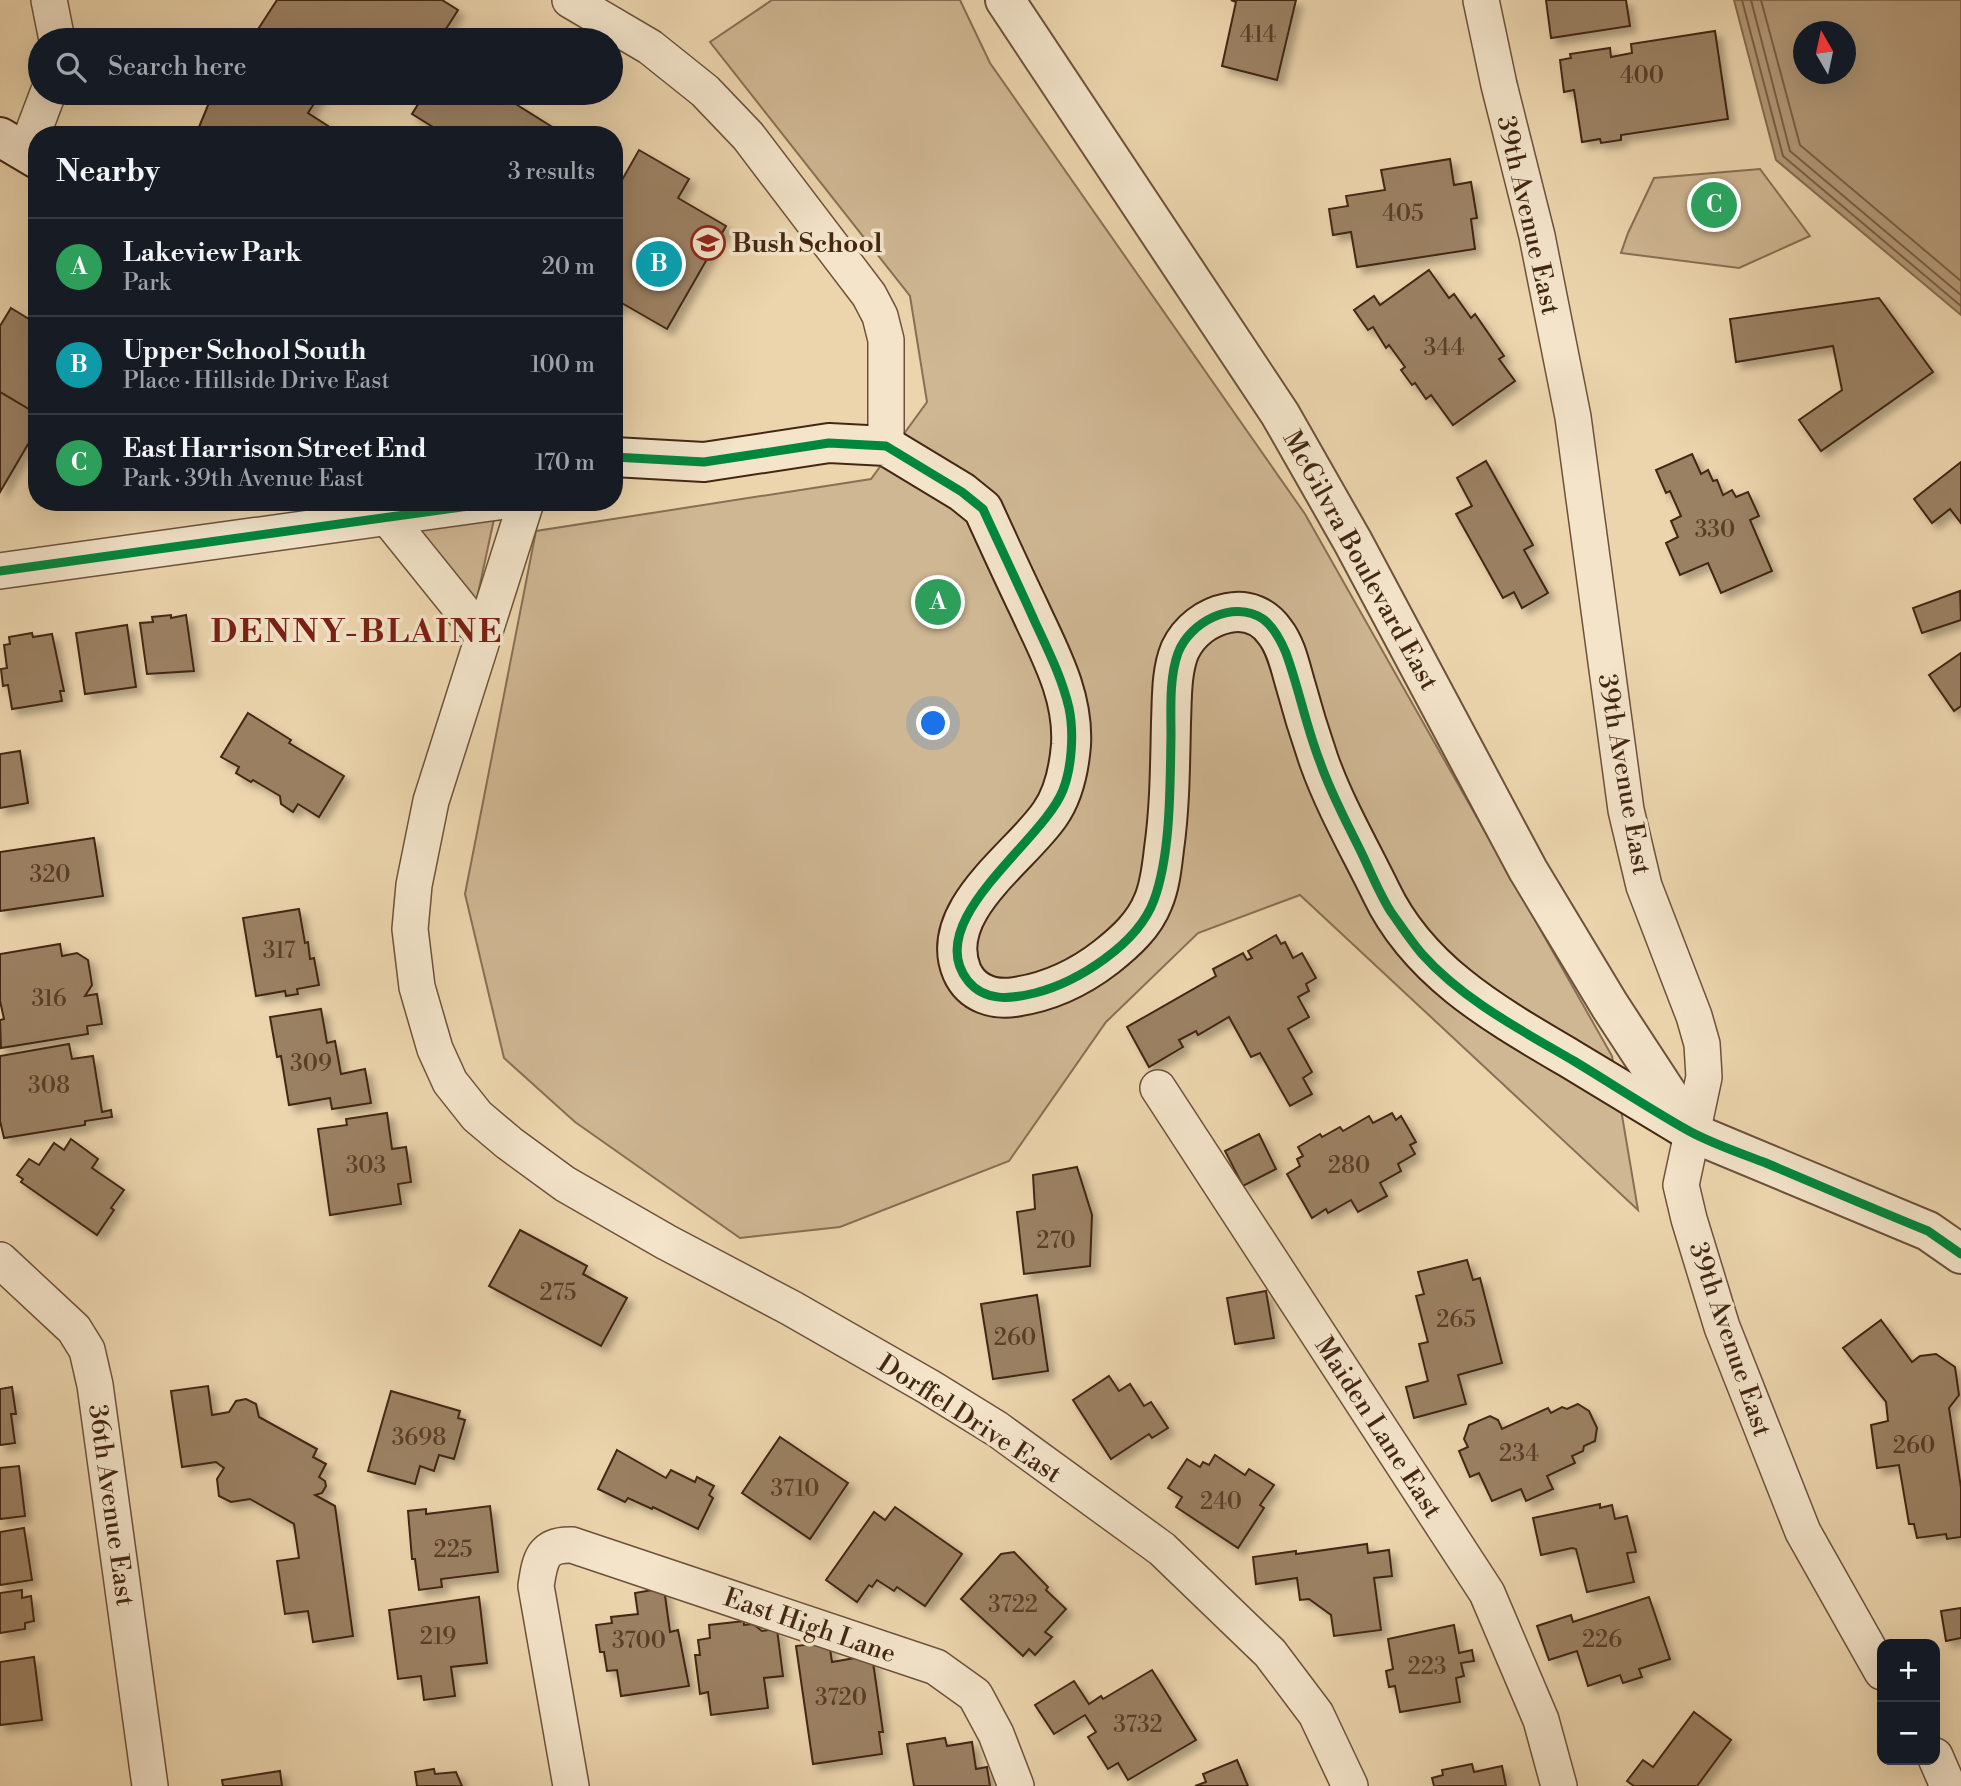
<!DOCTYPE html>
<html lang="en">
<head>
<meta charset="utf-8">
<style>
	:root { --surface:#171b24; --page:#20242c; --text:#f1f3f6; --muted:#9ea1a6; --line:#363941; --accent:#c59692 }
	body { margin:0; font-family:"Libre Bodoni",serif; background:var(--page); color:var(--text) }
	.controls { position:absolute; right:21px; bottom:21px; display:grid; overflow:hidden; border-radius:14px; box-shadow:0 7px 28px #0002 }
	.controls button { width:63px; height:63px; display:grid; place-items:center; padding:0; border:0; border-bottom:2px solid var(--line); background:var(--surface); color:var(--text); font:35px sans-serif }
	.compass { position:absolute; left:1793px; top:21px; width:63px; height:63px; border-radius:50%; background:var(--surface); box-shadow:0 7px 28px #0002; rotate:351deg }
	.you { position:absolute; left:934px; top:724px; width:24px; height:24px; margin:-18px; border:5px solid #fff; border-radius:50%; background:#1a73e8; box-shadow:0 0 0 10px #1a73e833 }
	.badge { display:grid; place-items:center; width:46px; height:46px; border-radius:50%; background:var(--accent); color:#fff; font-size:23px; font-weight:700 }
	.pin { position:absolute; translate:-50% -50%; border:4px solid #fff; box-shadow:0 2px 7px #0006 }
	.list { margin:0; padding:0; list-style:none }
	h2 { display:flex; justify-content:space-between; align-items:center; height:91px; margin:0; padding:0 28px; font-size:30px }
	h2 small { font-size:23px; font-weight:400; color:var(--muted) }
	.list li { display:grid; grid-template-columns:46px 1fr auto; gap:21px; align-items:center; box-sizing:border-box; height:98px; padding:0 28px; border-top:2px solid var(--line) }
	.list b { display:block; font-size:26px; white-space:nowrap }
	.list p { margin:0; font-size:23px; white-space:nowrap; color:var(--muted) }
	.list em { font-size:23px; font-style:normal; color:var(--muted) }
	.icon { flex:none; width:38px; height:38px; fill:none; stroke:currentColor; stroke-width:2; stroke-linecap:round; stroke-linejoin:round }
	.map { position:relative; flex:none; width:1961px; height:1786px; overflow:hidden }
	.search { position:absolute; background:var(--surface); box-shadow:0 7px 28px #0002; left:28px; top:28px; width:595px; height:77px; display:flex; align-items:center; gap:18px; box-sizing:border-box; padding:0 24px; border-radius:38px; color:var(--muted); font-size:26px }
	.panel { position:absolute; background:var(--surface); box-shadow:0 7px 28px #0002; left:28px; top:126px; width:595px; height:385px; border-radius:28px }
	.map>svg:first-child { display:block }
	.green { fill:#cfb793; stroke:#896f53; stroke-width:2 }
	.water { fill:#b39a79; stroke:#866c50; stroke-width:2; fill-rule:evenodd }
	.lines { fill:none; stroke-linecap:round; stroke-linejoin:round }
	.shore { stroke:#7b6046; stroke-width:2 }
	.building { fill:#9b8163; stroke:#432713; stroke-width:2; filter:url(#shadow) }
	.minor-casing { stroke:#6d523a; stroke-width:38 }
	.tertiary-casing { stroke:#6d523a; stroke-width:42 }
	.secondary-casing { stroke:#432713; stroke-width:42 }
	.minor { stroke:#f3e4ca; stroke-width:35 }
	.tertiary { stroke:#f3e4ca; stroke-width:38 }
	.secondary { stroke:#f3e4ca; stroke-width:38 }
	.cycleway-casing { stroke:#f3e4ca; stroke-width:13 }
	.cycleway { stroke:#00873e; stroke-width:9 }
	.labels { text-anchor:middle; stroke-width:7; stroke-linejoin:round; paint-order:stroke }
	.number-label { font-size:23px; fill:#593e27 }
	.street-label { font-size:26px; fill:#432713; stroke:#f3e4ca }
	.poi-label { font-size:26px; font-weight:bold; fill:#432713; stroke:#f3e4ca; text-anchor:start }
	.district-label { font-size:33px; font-weight:bold; letter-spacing:2px; fill:#7a1f14; stroke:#f3e4ca }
</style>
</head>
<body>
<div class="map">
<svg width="1961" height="1786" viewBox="0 0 1961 1786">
	<defs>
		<filter id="shadow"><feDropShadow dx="6" dy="6" stdDeviation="3.5" flood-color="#0004"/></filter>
	</defs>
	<rect width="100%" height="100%" fill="#ecd5ad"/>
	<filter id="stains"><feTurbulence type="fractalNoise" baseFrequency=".00286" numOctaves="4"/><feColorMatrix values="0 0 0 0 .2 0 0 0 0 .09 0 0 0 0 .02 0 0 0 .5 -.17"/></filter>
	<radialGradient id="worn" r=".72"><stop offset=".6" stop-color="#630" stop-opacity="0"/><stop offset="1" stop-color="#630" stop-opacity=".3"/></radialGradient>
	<g class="green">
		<path d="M772,0H960L990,63L1305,514L1612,1056L1638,1210L1300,895L1198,933L1106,1022L1009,1161L840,1227L740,1238L575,1122L504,1058L465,894L536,531L871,479L927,402L910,296L710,42Z"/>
		<path d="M1760,169L1810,236L1739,268L1621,253L1628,233L1654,178Z"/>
		<path d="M494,519L476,603L420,530Z"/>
	</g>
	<path class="water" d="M1734,0H1961V315L1776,160ZM1804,32H1846V74H1804Z"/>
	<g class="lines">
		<g class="shore">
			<path d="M1742,0L1783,156L1961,306"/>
			<path d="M1751,0L1790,151L1961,295"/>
			<path d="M1761,0L1800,145L1961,281"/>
		</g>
	</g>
	<g class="building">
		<path d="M277,0H442L458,10L439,40H422L409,32L404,40H380L362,29L355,40H251Z"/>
		<path d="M1231,0H1296L1277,80L1222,66L1236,2Z"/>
		<path d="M1546,0H1626L1630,26L1551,38Z"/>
		<path d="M1715,31L1728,119L1621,135V140L1601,143L1600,139L1582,142L1574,90L1564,92L1560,60L1571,58L1570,54L1610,48L1611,57L1632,53L1631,44Z"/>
		<path d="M213,93H321L308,113L342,135H218L199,127Z"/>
		<path d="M425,93H498L565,135H446L412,114Z"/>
		<path d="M639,150L689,179L678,198L726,226L667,329L620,302L614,312V194Z"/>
		<path d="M1450,159L1454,185L1471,182L1477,218L1471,219L1475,249L1357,267L1351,232L1333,235L1329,209L1348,206L1346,196L1385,190L1381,170Z"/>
		<path d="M1429,270L1449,298L1454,294L1471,318L1475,314L1504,356L1499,359L1515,381L1453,425L1431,395L1426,399L1415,383L1412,385L1401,370L1405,367L1389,345L1386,348L1373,327L1368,330L1354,310L1374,296L1380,305Z"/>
		<path d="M1879,298L1933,372L1821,451L1799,420L1842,390L1833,346L1736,362L1730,319Z"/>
		<path d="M11,308L37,324V414L0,392V326Z"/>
		<path d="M0,392L37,414V429L0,492Z"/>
		<path d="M1692,454L1701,474L1708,470L1713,481L1717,480L1723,495L1732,490L1736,497L1748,492L1759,516L1750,520L1772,571L1721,593L1708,563L1680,575L1666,543L1678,537L1671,521L1681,516L1670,491L1666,493L1656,470Z"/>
		<path d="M1486,461L1533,545L1524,550L1548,593L1522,608L1514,592L1503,598L1456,514L1472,506L1457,478Z"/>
		<path d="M1961,462V523L1950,509L1932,523L1914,499Z"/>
		<path d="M1960,591L1961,620L1922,633L1913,608Z"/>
		<path d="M171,615V618L186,615L194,671L147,674L140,623L153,622L152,617Z"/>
		<path d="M127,625L136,687L85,694L76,633Z"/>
		<path d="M32,633L33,637L52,634L64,691H60L62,701L12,709L8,685L3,686L1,669L7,668L4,645L10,644L9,637Z"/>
		<path d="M1961,653V706L1954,711L1929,675Z"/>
		<path d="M248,713L291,740L289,743L344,776L319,817L298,804L293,812L281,804L280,796L253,780L251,782L236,773L239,767L221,757Z"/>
		<path d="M20,751L28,803L0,808V754Z"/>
		<path d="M94,838L103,896L0,911V852Z"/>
		<path d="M299,909L305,943L308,942L310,959L314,958L319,985L297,989L298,994L286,996L285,991L256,996L243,918Z"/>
		<path d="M1276,935L1281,944L1285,942L1293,958L1302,953L1316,978L1306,984L1309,991L1298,997L1309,1017L1288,1029L1312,1072L1303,1078L1312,1094L1290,1106L1260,1053L1251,1057L1229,1017L1198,1035L1196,1031L1179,1040L1183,1047L1149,1067L1127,1027L1216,976L1213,969L1243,953L1247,960L1252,958L1248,951Z"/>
		<path d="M60,944L62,956L77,953L88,960L92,985L85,996L97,994L102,1024L87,1026L88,1034L1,1048L0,1020L4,1019L0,1001V954Z"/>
		<path d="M321,1009L327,1043L335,1041L341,1074L365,1069L371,1103L332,1109L330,1098L289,1105L281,1056L277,1057L270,1017Z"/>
		<path d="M69,1044L72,1059L93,1056L102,1112L111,1110L112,1117L85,1121V1125L4,1138L0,1121V1056Z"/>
		<path d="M387,1113L392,1149L406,1147L411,1182L398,1184L401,1204L330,1215L318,1129L347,1125L346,1119Z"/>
		<path d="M1392,1113L1396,1120L1401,1116L1416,1142L1410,1145L1415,1154L1398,1164L1401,1171L1380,1183L1387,1196L1358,1212L1351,1200L1328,1213L1326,1209L1312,1218L1287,1174L1300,1166L1297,1159L1303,1156L1298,1147L1320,1134L1322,1137L1340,1127L1343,1131L1369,1116L1373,1123Z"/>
		<path d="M1259,1134L1276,1169L1243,1186L1225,1151Z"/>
		<path d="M71,1139L98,1159L92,1168L124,1190L111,1208L114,1210L97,1235L21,1182L23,1179L17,1175L29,1159L39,1165L54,1143L64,1150Z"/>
		<path d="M1077,1167L1092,1215L1090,1266L1024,1274L1017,1212L1035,1209L1033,1175Z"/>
		<path d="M520,1230L587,1266L583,1274L627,1298L601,1346L489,1286Z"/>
		<path d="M1467,1260L1473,1280L1480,1278L1502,1363L1458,1375L1466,1404L1414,1418L1406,1387L1428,1381L1419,1344L1428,1342L1416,1296L1424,1294L1418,1272Z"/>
		<path d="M1266,1291L1274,1338L1235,1344L1227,1298Z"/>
		<path d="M1037,1295L1048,1371L993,1379L981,1304Z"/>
		<path d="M1881,1320L1912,1362L1920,1356L1936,1354L1955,1367L1959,1395L1949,1408L1961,1488V1537L1947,1539L1946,1534L1917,1538L1914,1524H1909L1899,1465L1877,1468L1871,1425L1888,1421L1886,1402L1843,1348Z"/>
		<path d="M1109,1376L1119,1391L1130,1384L1144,1406L1151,1402L1168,1428L1152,1438L1149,1434L1111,1459L1073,1400Z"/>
		<path d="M208,1386L212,1415L229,1412L236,1401L246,1399L256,1404L259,1417L317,1449L313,1457L326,1464L319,1477L325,1481L326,1486L322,1493L315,1495L335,1506L353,1636L313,1642L308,1611L285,1614L277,1561L299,1558L294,1524L250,1499L231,1502L219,1496L217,1479L224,1468L216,1462L182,1467L171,1391Z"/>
		<path d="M12,1387L16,1414H11L15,1443L0,1445V1389Z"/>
		<path d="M391,1391L460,1411L458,1418L465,1420L454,1459L439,1455L434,1471L420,1466L415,1484L368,1471Z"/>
		<path d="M1578,1404L1589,1411L1597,1428L1595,1441L1584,1446L1583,1451L1572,1456L1575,1463L1547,1476L1553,1489L1526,1501L1521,1489L1492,1501L1479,1473L1470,1477L1459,1451L1468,1447L1464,1439L1469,1425L1490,1416L1498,1420L1502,1429L1548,1408L1551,1413L1562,1407L1567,1409Z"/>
		<path d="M780,1437L848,1483L810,1539L742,1493Z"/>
		<path d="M617,1450L666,1478L671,1470L695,1482L697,1477L714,1486L709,1495L713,1498L698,1529L653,1507L652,1509L628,1498L625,1502L598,1489Z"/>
		<path d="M1215,1455L1245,1475L1249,1469L1274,1485L1260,1505L1264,1508L1238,1548L1176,1507L1182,1497L1168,1488L1187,1459L1200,1467L1203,1462L1209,1465Z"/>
		<path d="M19,1466L25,1516L0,1519V1468Z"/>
		<path d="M1600,1504V1508L1612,1505L1615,1519L1627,1516L1636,1552L1627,1553L1634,1582L1587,1592L1576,1549L1572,1548L1541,1555L1533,1518Z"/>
		<path d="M490,1506L498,1572L441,1579L442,1587L419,1590L415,1559H412L408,1511L426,1509V1514Z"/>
		<path d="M895,1507L962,1554L925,1606L897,1587L894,1591L877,1580L872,1587L869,1585L857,1602L826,1580L874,1512L885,1520Z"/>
		<path d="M24,1528L32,1580L0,1585V1532Z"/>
		<path d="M1367,1544L1368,1553L1389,1550L1392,1576L1374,1578L1381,1630L1334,1636L1331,1615L1309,1599L1300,1600L1297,1578L1256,1584L1253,1557L1296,1551V1554Z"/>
		<path d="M1014,1552L1048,1587L1046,1590L1066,1609L1045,1632L1052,1637L1035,1655L1029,1649L1023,1656L961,1599L1001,1554Z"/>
		<path d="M664,1588L670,1632L678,1630L689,1686L621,1696L617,1670L607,1671L604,1652H600L596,1625L612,1623L611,1617L638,1614L635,1593Z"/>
		<path d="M22,1590V1598L31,1596L34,1621L25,1623V1629L0,1633V1593Z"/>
		<path d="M479,1597L487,1663L451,1667L455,1696L424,1700L421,1676L398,1679L389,1610Z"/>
		<path d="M1649,1597L1670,1659L1639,1669L1642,1677L1623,1683L1620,1675L1588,1686L1577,1651L1549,1660L1537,1626L1571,1615L1573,1622Z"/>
		<path d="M1961,1608V1638L1946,1641L1941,1611Z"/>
		<path d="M744,1621V1625L753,1624L762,1631L777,1629L783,1676L764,1678L768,1708L711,1715L708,1692L700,1694L695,1655H700L698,1640L710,1638L709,1625Z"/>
		<path d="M1454,1625L1459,1653L1472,1650L1474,1661L1461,1663L1464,1676L1456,1678L1460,1702L1400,1712L1395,1686L1389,1687L1386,1671L1393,1669L1388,1639Z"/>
		<path d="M829,1642L832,1662L872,1655L883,1732H879L882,1754L813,1764L796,1646Z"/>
		<path d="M34,1657L42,1720L0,1725V1662Z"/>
		<path d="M1152,1670L1196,1740L1128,1780L1118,1763L1108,1769L1088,1737L1096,1732L1085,1715L1054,1734L1035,1705L1074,1681L1089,1704L1101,1696L1103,1699Z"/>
		<path d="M1694,1712L1731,1740L1697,1786H1634L1627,1781L1643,1760L1653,1767Z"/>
		<path d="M945,1738L947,1746L972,1742L976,1769L987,1767L990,1786H914L907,1744Z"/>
		<path d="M1237,1760L1248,1786H1195L1206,1782L1203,1774Z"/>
		<path d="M1472,1764L1474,1772L1502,1766L1506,1786H1434L1432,1778L1443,1775L1442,1770Z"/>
		<path d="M434,1769L435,1774L456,1772L462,1786H417L415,1772Z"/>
		<path d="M280,1771L282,1786H223L222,1780Z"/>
	</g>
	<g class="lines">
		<g class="minor-casing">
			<g id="minor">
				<path d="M49,0L57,40"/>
				<path d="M570,0L650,47L705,91L748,136L869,295L880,316L886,340V446"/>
				<path d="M1481,0L1499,85L1537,236L1573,417L1626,810L1644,886L1694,1016L1702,1044L1704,1077L1681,1185L1689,1219L1722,1327L1803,1532L1882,1672"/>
				<path d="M26,151L48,93"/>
				<path d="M526,502L431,801L414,885L410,929L417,987L435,1049L450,1082L477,1116L509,1143L565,1184L666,1242L791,1308L929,1387L997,1429L1162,1549L1270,1653L1316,1714L1350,1786"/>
				<path d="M388,518L483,636"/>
				<path d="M0,571L498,502"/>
				<path d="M1158,1088L1487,1593L1541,1720L1559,1786"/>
				<path d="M0,1260L74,1329L87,1350L95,1385L150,1786"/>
				<path d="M1935,1756L1948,1786"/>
				<path d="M571,1786L536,1586C540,1560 542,1544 572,1545L936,1667L975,1695L996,1734L1016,1786"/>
			</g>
		</g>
		<g class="tertiary-casing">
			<path id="tertiary" d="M1005,0L1280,414L1353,542L1528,870L1610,1006L1693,1133L1928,1231L1961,1254"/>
		</g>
		<g class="secondary-casing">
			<g id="secondary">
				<path d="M0,137L37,159"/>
				<path d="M614,457L704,462L829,443L886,446L962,492L983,509C998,542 1013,575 1029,608C1049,652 1074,695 1071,745C1069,769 1064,794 1050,814C1021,857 936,911 962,972C972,994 994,1000 1015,997C1049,992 1079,978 1106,957C1125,942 1144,925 1153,902C1160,886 1162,866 1164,849C1170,807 1170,765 1171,722C1172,700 1171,671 1180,650C1189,631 1207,617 1228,613C1247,609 1264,616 1275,632C1286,646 1290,666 1295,683C1302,709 1310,735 1319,761C1335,806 1360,849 1381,892C1419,972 1496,1015 1569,1058C1610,1083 1652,1108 1693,1133"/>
			</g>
		</g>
		<use href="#minor" class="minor"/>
		<use href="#tertiary" class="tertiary"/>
		<use href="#secondary" class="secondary"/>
		<g class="cycleway-casing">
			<g id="cycleway">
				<path d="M614,457L704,462L829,443L886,446L962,492L983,509C1000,546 1018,584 1035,622C1048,650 1062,678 1069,708C1074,732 1072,767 1063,790C1043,842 920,921 968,981C985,1002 1011,999 1035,993C1078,982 1138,944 1154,900C1171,854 1170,785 1171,736C1171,710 1169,678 1178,653C1190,622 1233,599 1263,619C1274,627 1281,641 1286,653C1299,689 1306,726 1320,762C1331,794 1348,825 1363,856C1372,875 1380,895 1391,912C1401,926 1411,941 1422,954C1463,1000 1521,1030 1574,1061C1612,1084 1650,1109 1689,1131C1713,1144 1740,1153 1766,1163C1820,1186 1874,1209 1928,1231L1961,1254"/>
				<path d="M0,571L498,502"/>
			</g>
		</g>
		<use href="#cycleway" class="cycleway"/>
	</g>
	<defs>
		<g id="school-ring" transform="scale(1.75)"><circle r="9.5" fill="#f3e4ca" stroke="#8f2418" stroke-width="1.5"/><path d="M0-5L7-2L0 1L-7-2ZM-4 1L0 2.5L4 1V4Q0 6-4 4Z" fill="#8f2418"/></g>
	</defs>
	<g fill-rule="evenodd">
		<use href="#school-ring" x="708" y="243"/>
	</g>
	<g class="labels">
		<g class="number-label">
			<text x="1258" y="42">414</text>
			<text x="1642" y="83">400</text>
			<text x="1403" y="221">405</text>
			<text x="1444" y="355">344</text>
			<text x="1715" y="537">330</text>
			<text x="50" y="882">320</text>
			<text x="279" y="958">317</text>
			<text x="49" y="1006">316</text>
			<text x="311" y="1071">309</text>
			<text x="49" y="1093">308</text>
			<text x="366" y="1173">303</text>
			<text x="1349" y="1173">280</text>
			<text x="1056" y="1248">270</text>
			<text x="558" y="1300">275</text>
			<text x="1456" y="1327">265</text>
			<text x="1015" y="1345">260</text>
			<text x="419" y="1445">3698</text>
			<text x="1914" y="1453">260</text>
			<text x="1519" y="1461">234</text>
			<text x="795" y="1496">3710</text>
			<text x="1221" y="1509">240</text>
			<text x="453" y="1557">225</text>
			<text x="1013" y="1612">3722</text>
			<text x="438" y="1644">219</text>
			<text x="1602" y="1647">226</text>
			<text x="639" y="1648">3700</text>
			<text x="1427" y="1674">223</text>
			<text x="841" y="1705">3720</text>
			<text x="1138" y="1732">3732</text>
		</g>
		<g class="street-label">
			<text transform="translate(1529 215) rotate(77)" y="9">39th Avenue East</text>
			<text transform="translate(1361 560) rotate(61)" y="9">McGilvra Boulevard East</text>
			<text transform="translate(1625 774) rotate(80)" y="9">39th Avenue East</text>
			<text transform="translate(1731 1339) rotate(71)" y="9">39th Avenue East</text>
			<text transform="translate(970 1418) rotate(33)" y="9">Dorffel Drive East</text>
			<text transform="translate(1379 1427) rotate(57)" y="9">Maiden Lane East</text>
			<text transform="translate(112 1505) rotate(82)" y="9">36th Avenue East</text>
			<text transform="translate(810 1625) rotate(19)" y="9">East High Lane</text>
		</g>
		<g class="poi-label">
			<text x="732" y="252">Bush School</text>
		</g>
		<g class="district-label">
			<text x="357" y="642">DENNY-BLAINE</text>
		</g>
	</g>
	<rect width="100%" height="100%" filter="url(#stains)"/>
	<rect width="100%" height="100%" fill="url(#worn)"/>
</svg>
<div class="controls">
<button>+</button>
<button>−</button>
</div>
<svg class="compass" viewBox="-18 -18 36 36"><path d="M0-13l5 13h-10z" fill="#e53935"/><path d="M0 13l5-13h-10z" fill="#9ea1a6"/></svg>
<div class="you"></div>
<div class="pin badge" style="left:938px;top:602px;background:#2e9e5b">A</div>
<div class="pin badge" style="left:659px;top:264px;background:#0f9aa8">B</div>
<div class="pin badge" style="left:1714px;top:205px;background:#2e9e5b">C</div>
<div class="search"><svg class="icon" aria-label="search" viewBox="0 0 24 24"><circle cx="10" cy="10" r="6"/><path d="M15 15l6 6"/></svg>Search here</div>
<section class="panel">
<h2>Nearby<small>3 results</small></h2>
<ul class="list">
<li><span class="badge" style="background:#2e9e5b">A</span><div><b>Lakeview Park</b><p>Park</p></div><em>20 m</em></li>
<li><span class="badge" style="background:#0f9aa8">B</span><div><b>Upper School South</b><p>Place · Hillside Drive East</p></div><em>100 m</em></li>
<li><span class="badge" style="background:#2e9e5b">C</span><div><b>East Harrison Street End</b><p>Park · 39th Avenue East</p></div><em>170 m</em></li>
</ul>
</section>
</div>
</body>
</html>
